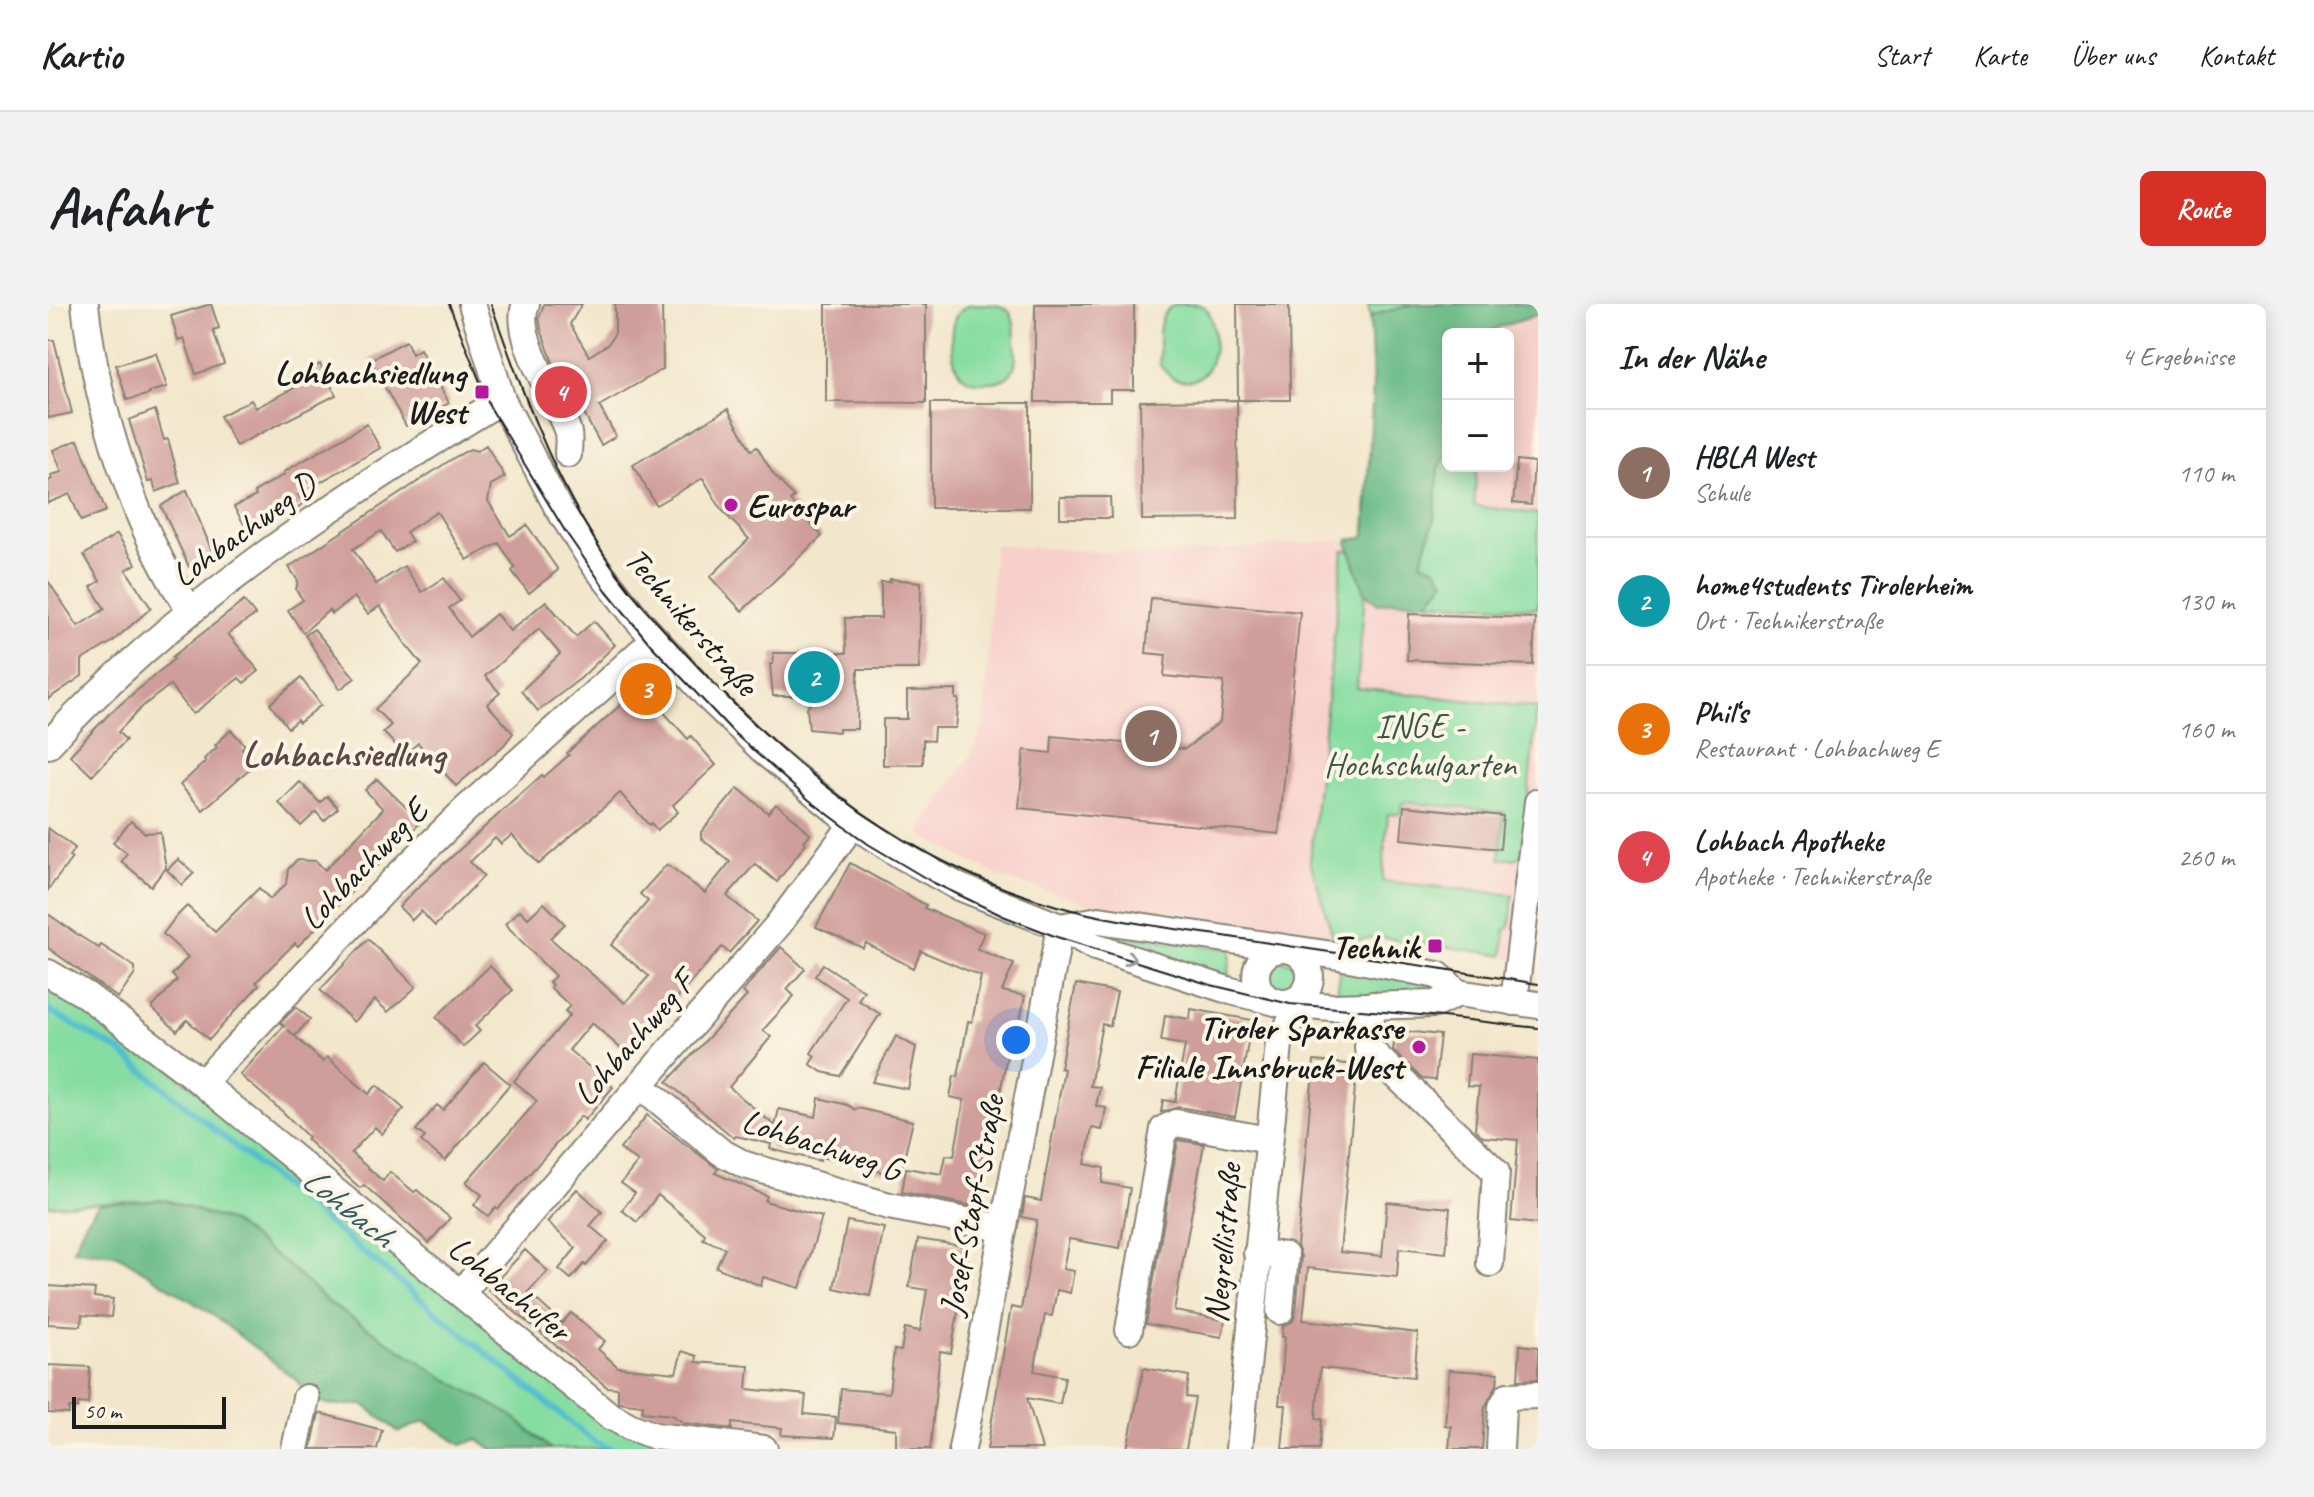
<!DOCTYPE html>
<html lang="de">
<head>
<meta charset="utf-8">
<style>
	:root { --surface:#fff; --page:#f2f2f2; --text:#202124; --muted:#757577; --line:#e0e0e0; --accent:#d93025 }
	body { margin:0; font-family:Caveat,sans-serif; background:var(--page); color:var(--text) }
	.controls { position:absolute; right:24px; top:24px; display:grid; overflow:hidden; border-radius:12px; box-shadow:0 4px 20px #0003 }
	.controls button { width:72px; height:72px; display:grid; place-items:center; padding:0; border:0; border-bottom:2px solid var(--line); background:var(--surface); color:var(--text); font:40px sans-serif }
	.scale { position:absolute; left:24px; bottom:20px; width:154px; box-sizing:border-box; padding-left:8px; border:4px solid #1c1c1c; border-top:0; font-size:22px; line-height:28px; white-space:nowrap; color:#1c1c1c; -webkit-text-stroke:6px #fcf5e5; paint-order:stroke }
	.you { position:absolute; left:968px; top:736px; width:28px; height:28px; margin:-20px; border:6px solid #fff; border-radius:50%; background:#1a73e8; box-shadow:0 0 0 12px #1a73e833 }
	.badge { display:grid; place-items:center; width:52px; height:52px; border-radius:50%; background:var(--accent); color:#fff; font-size:26px; font-weight:700 }
	.pin { position:absolute; translate:-50% -50%; border:4px solid #fff; box-shadow:0 2px 8px #0006 }
	.list { margin:0; padding:0; list-style:none }
	h2 { display:flex; justify-content:space-between; align-items:center; height:104px; margin:0; padding:0 32px; font-size:34px }
	h2 small { font-size:26px; font-weight:400; color:var(--muted) }
	.list li { display:grid; grid-template-columns:52px 1fr auto; gap:24px; align-items:center; box-sizing:border-box; height:128px; padding:0 32px; border-top:2px solid var(--line) }
	.list b { display:block; font-size:30px; white-space:nowrap }
	.list p { margin:0; font-size:26px; white-space:nowrap; color:var(--muted) }
	.list em { font-size:26px; font-style:normal; color:var(--muted) }
	.map { position:relative; flex:none; width:1490px; height:1145px; overflow:hidden; border-radius:12px }
	header { display:flex; align-items:center; gap:48px; box-sizing:border-box; height:112px; padding:0 40px; background:var(--surface); border-bottom:2px solid var(--line) }
	header strong { font-size:38px }
	nav { display:flex; gap:44px; margin-inline-start:auto; font-size:28px }
	.intro { display:flex; align-items:center; justify-content:space-between; box-sizing:border-box; height:192px; padding:0 48px }
	h1 { margin:0; font-size:56px }
	.button { padding:20px 36px; border-radius:12px; background:var(--accent); color:#fff; font-size:28px; font-weight:700 }
	main { display:flex; gap:48px; padding:0 48px }
	aside { flex:1; background:var(--surface); border-radius:12px; box-shadow:0 4px 20px #0003 }
	.map>svg:first-child { display:block }
	.built { fill:#f7d0cb; fill-rule:evenodd }
	.green { fill:#86dda1; stroke:#517c5e; stroke-width:2 }
	.forest { fill:#6cbc87; stroke:#446c52; stroke-width:2 }
	.lines { fill:none; stroke-linecap:round; stroke-linejoin:round }
	.stream { stroke:#53bdd0; stroke-width:6 }
	.building { fill:#cf9d9a }
	.minor-casing { stroke:#878274; stroke-width:30 }
	.minor { stroke:#fff; stroke-width:26 }
	.tram { stroke:#1c1c1c; stroke-width:2 }
	.oneway { stroke:#999 }
	.poi-dot { fill:#b5179e; stroke:#fcf5e5; stroke-width:3 }
	.labels { text-anchor:middle; stroke-width:8; stroke-linejoin:round; paint-order:stroke }
	.poi-label { font-size:34px; font-weight:bold; fill:#1c1c1c; stroke:#fcf5e5; text-anchor:end }
	.street-label { font-size:34px; fill:#1c1c1c; stroke:#fcf5e5 }
	.park-label { font-size:34px; fill:#3c5644; stroke:#fcf5e5 }
	.neighbourhood-label { font-size:36px; font-weight:bold; fill:#5b4948; stroke:#fcf5e5 }
	.water-label { font-size:36px; font-style:italic; fill:#325c64; stroke:#fcf5e5 }
</style>
</head>
<body>
<header>
<strong>Kartio</strong>
<nav><a>Start</a><a>Karte</a><a>Über uns</a><a>Kontakt</a></nav>
</header>
<div class="intro"><h1>Anfahrt</h1><a class="button">Route</a></div>
<main>
<div class="map">
<svg width="1490" height="1145" viewBox="0 0 1490 1145">
	<rect width="100%" height="100%" fill="#fcf5e5"/>
	<filter id="ink" filterUnits="userSpaceOnUse"><feTurbulence type="fractalNoise" baseFrequency=".0125" numOctaves="2"/><feDisplacementMap in="SourceGraphic" scale="16" xChannelSelector="R" yChannelSelector="G"/><feConvolveMatrix kernelMatrix="1 2 1 2 8 2 1 2 1" color-interpolation-filters="sRGB"/></filter>
	<filter id="wash" filterUnits="userSpaceOnUse"><feTurbulence type="fractalNoise" baseFrequency=".006" numOctaves="4" result="noise"/><feDisplacementMap in="SourceGraphic" scale="32" xChannelSelector="R" yChannelSelector="G"/><feGaussianBlur stdDeviation="1.8" result="paint"/><feColorMatrix in="noise" values="0 0 0 0 0 0 0 0 0 0 0 0 0 0 0 0 0 1.4 0 .05"/><feComposite in="paint" operator="in"/></filter>
	<g filter="url(#wash)">
		<rect width="100%" height="100%" fill="#f2e7cc"/>
		<path class="built" d="M1490,0V669L1455,651L1329,633L1300,638L1286,636L1053,603L954,574L871,530L927,444L936,420L946,241L1110,251L1294,236L1278,405L1296,236L1315,234L1317,230L1325,84L1324,44ZM1400,30H1460V162H1400Z"/>
		<g class="green">
			<path d="M923,0C959,0 967,1 967,39C968,47 969,56 966,64C961,75 952,78 941,78C932,78 924,79 917,74C903,65 901,31 906,17C908,8 915,3 923,0Z"/>
			<path d="M1127,0C1134,0 1146,0 1153,1C1172,7 1177,93 1124,74L1112,61C1112,39 1105,12 1127,0Z"/>
			<path d="M1320,0H1367L1322,12Z"/>
			<path d="M1400,145V162H1429L1426,202L1490,210V304L1380,298L1397,276L1373,258L1386,216L1391,165Z"/>
			<path d="M1295,246H1302L1317,289L1309,384L1489,404L1474,550L1468,555H1452L1456,508L1355,498L1352,510H1340L1334,577L1465,591L1462,623L1457,626L1455,651L1329,633L1300,638L1286,636L1262,557Z"/>
			<path d="M1055,629L1184,645L1179,679L1053,640Z"/>
			<circle cx="1235" cy="673" r="16"/>
			<path d="M1293,662L1385,681L1390,690L1288,696Z"/>
			<path d="M0,669L561,1111L716,1145H503L463,1111L395,1073L281,999L238,960L183,918L118,896L0,902Z"/>
		</g>
		<g class="forest">
			<path d="M1367,0H1490V11L1451,23L1441,30H1400V145L1391,165L1386,216L1373,258L1388,264L1397,277L1380,298L1345,297L1330,300L1317,289L1300,240V236L1315,234L1317,230L1325,83L1322,12Z"/>
			<path d="M118,896L183,918L238,960L281,999L395,1073L463,1111L503,1145H444L430,1135L413,1141L377,1117L351,1128L316,1101H283L258,1094L254,1083L247,1075L162,1009L75,954L67,950L25,946L37,919L51,900Z"/>
		</g>
		<g class="lines">
			<path class="stream" d="M0,706L70,746L545,1137L564,1145"/>
		</g>
		<g id="blocks">
			<g class="building">
				<path d="M163,0L171,24L165,26L176,60L148,70L136,34L130,36L123,12Z"/>
				<path d="M496,0H534L522,20L541,52L560,40L567,29V0H614L615,65L551,102L568,132L553,141L536,110L531,113L504,56L493,25L491,14Z"/>
				<path d="M778,0H878V99L778,98Z"/>
				<path d="M987,0H1086V86H1062V98H987Z"/>
				<path d="M1189,0H1241L1242,96H1190Z"/>
				<path d="M0,36H6L24,109L0,114Z"/>
				<path d="M358,37L364,50L372,45L401,99L358,122L322,56Z"/>
				<path d="M108,49L119,83L101,88L102,90L79,96L68,61Z"/>
				<path d="M272,60L288,91L188,142L172,112L203,96L208,104L246,84L242,76Z"/>
				<path d="M1189,96L1190,215L1094,216L1092,97Z"/>
				<rect x="883" y="99" width="99" height="105"/>
				<path d="M680,105L703,146L709,143L725,170L746,193L742,197L774,232L694,307L662,273L701,235L673,205L655,174L608,201L585,161Z"/>
				<path d="M107,106L116,136L120,135L132,179L108,188L105,177L100,178L81,116Z"/>
				<path d="M319,120L332,144L250,191L255,200L241,208L239,204L200,227L186,203L208,192L206,188L237,170L236,168Z"/>
				<path d="M30,136L58,207L33,217L22,190L0,199V177L4,175L3,171L14,168L5,146Z"/>
				<path d="M438,141L457,173L443,181L440,197L462,232L479,221L510,266L481,289L464,267L467,264L451,239L419,256L389,208L358,228L364,237L347,248L333,227L305,245L328,280L356,262L374,288L396,274L412,297L401,304L421,333L448,310L462,327L498,297L528,333L546,317L567,341L533,374L490,407L473,387L512,350L491,325L437,372L452,389L439,400L465,429L456,441L408,482L370,439L357,451L335,428L343,421L327,405L374,360L359,342L332,302L320,310L306,293L284,310L281,306L255,329L240,306L255,296L248,286L250,277L241,263L407,153L422,145L429,147Z"/>
				<path d="M1469,156L1486,158L1483,201L1465,199Z"/>
				<path d="M139,186L166,252L141,263L113,202Z"/>
				<path d="M1012,193H1062L1063,214H1012Z"/>
				<path d="M69,230L88,260L78,266L103,304L64,338L34,356V372L0,395V277L30,322L57,305L43,283L52,277L36,251Z"/>
				<path d="M842,275L873,278L871,365H810L809,425H791V428L761,425L759,404L767,394L756,384L748,392H725L722,360H725V349H798L797,314H833V278H842Z"/>
				<path d="M1103,294L1252,308L1231,530L971,504L976,446L1003,449L1004,432L1137,445L1172,418L1176,378L1116,372L1118,351L1098,349Z"/>
				<path d="M196,297L207,311L180,330L211,367L196,379L191,374L145,410L122,381L95,402L70,428L78,436L44,472L22,451L61,410L126,355L124,353Z"/>
				<path d="M1361,310L1487,314L1485,361L1359,356Z"/>
				<path d="M266,325L307,374L292,385L257,331Z"/>
				<path d="M596,367L620,396L611,403L640,435L643,432L668,461L625,501L630,508L609,526L603,519L601,521L572,489L491,560L464,531L453,540L447,534L422,558L436,572L387,622L373,607L364,616L351,603L367,586L494,471L496,473L521,451L519,449L588,387L582,379Z"/>
				<path d="M253,374L273,401L251,419L249,416L240,424L222,400Z"/>
				<path d="M908,386V395H911L908,424H886L885,437L875,436V460L835,461V415H859V387Z"/>
				<path d="M183,426L197,441L194,444L208,459L155,506L132,481L158,457L156,455L169,443L167,441Z"/>
				<path d="M329,475L373,518L250,642L247,639L208,678L211,681L161,736L139,716L129,727L104,704L129,676L124,671L140,653L115,630L127,614L139,602L167,628L211,584L222,595L238,580L240,565L249,556L268,557L277,566L335,505L317,486Z"/>
				<path d="M252,478L272,499L279,492L290,504L276,517L268,508L253,522L231,499Z"/>
				<path d="M690,484L720,509L728,500L747,515L762,530L756,537L758,539L729,578L707,560L679,592L709,617L681,649L674,643L579,750L544,719L521,746L565,783L537,816L533,812L450,905L448,903L440,912L426,901L434,891L418,878L489,797L466,777L522,711L517,707L522,702L502,683L504,681L501,678L507,672L457,620L472,606L480,614L496,599L517,620L502,634L577,699L601,672L563,641L600,597L592,590L619,560L657,589L682,558L653,534V528Z"/>
				<path d="M1356,502L1455,512L1452,545L1353,535Z"/>
				<path d="M83,517L97,529L112,528L118,564L103,582L73,557L79,549L65,538Z"/>
				<path d="M0,524L27,544L21,552L24,554L0,586Z"/>
				<path d="M130,555L146,569L134,581L119,566Z"/>
				<path d="M802,559L878,601L876,604L936,629L929,645L966,660L954,687L977,692L969,731L963,730L931,903L854,888L858,864L894,870L898,851L906,852L916,796L902,793L906,772L910,773L920,717L924,718L933,672L873,647L865,664L818,639L815,644L768,623Z"/>
				<path d="M0,610L33,633L51,644L53,641L87,663V670L70,694L0,644Z"/>
				<path d="M320,635L368,683L340,708L327,696L306,718L272,686Z"/>
				<path d="M733,643L757,665L739,685L746,692L715,726L723,733L681,783L727,822L731,805L768,813L771,794L800,801L808,806L810,804L865,817L852,871L823,866L824,862L772,853V857L722,845L723,840L688,832L686,834L619,778L699,692L695,688L704,676Z"/>
				<path d="M775,660L816,687L810,696L832,710L792,772L774,768L762,760L767,752L763,749L799,694L767,672Z"/>
				<path d="M442,662L465,686L427,722L432,727L415,743L388,713Z"/>
				<path d="M1028,680L1069,688L1062,722L1054,720L1042,782L1052,783L1048,802L1058,804L1054,826L1044,824L1037,860L1056,864L1054,879L1082,884L1072,944L1021,935L1015,965L1026,967L1022,989L1009,986L1004,1012L997,1011L986,1067L1017,1073L1012,1100L979,1094L994,1145H939L963,1003L973,1005L989,916L974,913L977,894L993,897L1016,765L1012,764Z"/>
				<path d="M248,703L262,715L247,732L240,726L275,758L279,753L321,790L329,781L356,805L334,830L327,823L303,849L335,877L342,868L366,888L369,886L402,914L381,939L316,881L312,884L258,835L260,833L235,808L192,771L236,722L232,719Z"/>
				<path d="M1143,705L1204,716L1187,813L1131,803L1113,808L1115,796L1127,798L1137,741L1113,737L1117,711L1142,715Z"/>
				<path d="M1348,726L1392,731L1387,776L1374,775L1345,746Z"/>
				<path d="M848,732L868,743L860,785L824,778Z"/>
				<path d="M1422,750L1490,756V920L1463,917L1470,836L1435,833L1427,825L1431,783L1419,782Z"/>
				<path d="M1266,757L1309,761L1292,948L1334,952L1339,898L1402,904L1398,949L1351,944L1349,973L1260,964L1255,1016L1370,1029L1366,1073L1272,1064L1268,1114L1274,1115L1271,1145H1234L1238,1101H1231L1237,1033H1234L1235,1022L1245,1017L1248,1008L1253,953L1249,942Z"/>
				<path d="M436,758L462,780L397,857L373,837L377,833L368,826L389,801L395,806Z"/>
				<path d="M599,811L670,865L667,869L719,892L717,897L774,913L752,984L715,973L713,982L668,963L677,944L655,935L657,930L610,891L589,918L574,906L587,889L573,879L590,858L572,845Z"/>
				<path d="M1130,836L1156,840L1126,1007L1177,1016L1174,1033L1098,1020Z"/>
				<path d="M529,885L554,908L542,922L560,937L538,962L536,960L523,975L511,965L528,944L499,918Z"/>
				<path d="M799,917L836,924L822,992L786,984Z"/>
				<path d="M870,935L921,943L903,1049L892,1047L882,1145H848V1125L790,1119L793,1085L841,1089L846,1046L853,1047L857,1024L872,1027L879,986L861,983Z"/>
				<path d="M477,946L500,967L480,988L514,1019L523,1009L557,1037L550,1045L570,1063L628,1069L634,1047L649,1052L648,1058L701,1062L699,1085L758,1091L756,1110L788,1113L786,1134L733,1131L734,1124L684,1119V1125L636,1119L624,1111L594,1108L595,1101L570,1098V1084L559,1083L440,986Z"/>
				<path d="M0,982L47,985L46,993L65,995L63,1013L34,1011L33,1022L0,1020Z"/>
				<path d="M1472,1041L1490,1043V1075L1470,1076Z"/>
				<path d="M0,1061L42,1063L40,1100L30,1099V1104H21V1110L0,1109Z"/>
				<path d="M1096,1064L1141,1072L1138,1093L1147,1094L1138,1145H1079Z"/>
				<path d="M1401,1066L1450,1069L1449,1081L1437,1103L1434,1145H1401L1403,1122L1397,1121Z"/>
				<path d="M271,1109L334,1126L329,1145H263Z"/>
			</g>
		</g>
	</g>
	<g filter="url(#ink)">
		<use href="#blocks" fill-opacity="0" stroke="#878274" stroke-width="2"/>
		<g class="lines">
			<g class="minor-casing">
				<g id="minor">
					<path d="M37,0C48,101 85,222 142,306"/>
					<path d="M424,0L454,96L509,202L546,260L589,315L663,396L719,450L805,520L851,550L909,582L1012,623L1047,643L1183,687L1232,699L1284,703L1387,700L1410,689"/>
					<path d="M478,0C464,30 508,96 519,125C522,133 520,142 520,150"/>
					<path d="M0,441C128,300 292,194 454,96"/>
					<path d="M1012,623L1051,616L1291,652L1384,670L1390,671L1410,689L1490,701"/>
					<circle cx="1235" cy="672" r="27"/>
					<path d="M0,669L38,691L154,779L561,1111L583,1123L607,1132L716,1145"/>
					<path d="M1466,698L1490,498"/>
					<path d="M1324,701L1320,744L1448,868L1442,959"/>
					<path d="M154,779L348,574L417,506L607,335"/>
					<path d="M592,781L673,848L697,861L841,902L954,924"/>
					<path d="M1209,949L1237,952L1232,1007"/>
					<path d="M413,989L730,621L805,520"/>
					<path d="M1081,1026L1116,825L1128,819L1220,836"/>
					<path d="M247,1145L258,1094"/>
					<path d="M914,1145L1012,623"/>
					<path d="M1191,1145L1231,740L1257,689"/>
					<path d="M1452,1145L1454,1103L1460,1092L1490,1091"/>
				</g>
			</g>
			<use href="#minor" class="minor"/>
			<g class="tram">
				<path d="M401,0L442,103L517,227L558,286L602,340L687,430L761,496L820,540L884,578L955,612L1009,633L1163,681L1242,700L1395,713L1490,724"/>
				<path d="M443,0C472,81 500,161 546,235C575,283 614,325 653,366C756,475 863,560 1009,602C1065,618 1125,624 1182,633C1285,649 1388,663 1490,680"/>
			</g>
		</g>
		<defs><path id="oneway-chevron" d="M-2-3.5L2.5 0L-2 3.5" fill="none" stroke-width="1.6" stroke-linecap="round" stroke-linejoin="round" transform="scale(2)"/></defs>
		<use class="oneway" href="#oneway-chevron" transform="translate(1083 655) rotate(18)"/>
	</g>
	<g class="poi-dot">
		<rect x="426" y="80" width="16" height="16" rx="4"/>
		<circle cx="683" cy="201" r="8"/>
		<rect x="1379" y="634" width="16" height="16" rx="4"/>
		<circle cx="1371" cy="743" r="8"/>
	</g>
	<g class="labels">
		<g class="poi-label">
			<text x="418" y="80">Lohbachsiedlung<tspan x="418" dy="39">West</tspan></text>
			<text x="699" y="213" text-anchor="start">Eurospar</text>
			<text x="1371" y="654">Technik</text>
			<text x="1355" y="735">Tiroler Sparkasse<tspan x="1355" dy="39">Filiale Innsbruck-West</tspan></text>
		</g>
		<g class="street-label">
			<text transform="translate(195 225) rotate(-36)" y="12">Lohbachweg D</text>
			<text transform="translate(644 317) rotate(49)" y="12">Technikerstraße</text>
			<text transform="translate(315 560) rotate(-46)" y="12">Lohbachweg E</text>
			<text transform="translate(585 734) rotate(-49)" y="12">Lohbachweg F</text>
			<text transform="translate(774 840) rotate(18)" y="12">Lohbachweg G</text>
			<text transform="translate(923 901) rotate(-79)" y="12">Josef-Stapf-Straße</text>
			<text transform="translate(1174 939) rotate(-85)" y="12">Negrellistraße</text>
			<text transform="translate(462 984) rotate(39)" y="12">Lohbachufer</text>
		</g>
		<g class="park-label">
			<text x="1372" y="433">INGE -<tspan x="1372" dy="39">Hochschulgarten</tspan></text>
		</g>
		<g class="neighbourhood-label">
			<text x="296" y="462">Lohbachsiedlung</text>
		</g>
		<g class="water-label">
			<text transform="translate(301 902) rotate(39)" y="13">Lohbach</text>
		</g>
	</g>
</svg>
<div class="controls">
<button>+</button>
<button>−</button>
</div>
<div class="scale">50 m</div>
<div class="you"></div>
<div class="pin badge" style="left:1103px;top:432px;background:#8d6e63">1</div>
<div class="pin badge" style="left:766px;top:373px;background:#0f9aa8">2</div>
<div class="pin badge" style="left:598px;top:385px;background:#e8710a">3</div>
<div class="pin badge" style="left:513px;top:88px;background:#e0444e">4</div>
</div>
<aside>
<h2>In der Nähe<small>4 Ergebnisse</small></h2>
<ul class="list">
<li><span class="badge" style="background:#8d6e63">1</span><div><b>HBLA West</b><p>Schule</p></div><em>110 m</em></li>
<li><span class="badge" style="background:#0f9aa8">2</span><div><b>home4students Tirolerheim</b><p>Ort · Technikerstraße</p></div><em>130 m</em></li>
<li><span class="badge" style="background:#e8710a">3</span><div><b>Phil‘s</b><p>Restaurant · Lohbachweg E</p></div><em>160 m</em></li>
<li><span class="badge" style="background:#e0444e">4</span><div><b>Lohbach Apotheke</b><p>Apotheke · Technikerstraße</p></div><em>260 m</em></li>
</ul>
</aside>
</main>
</body>
</html>
